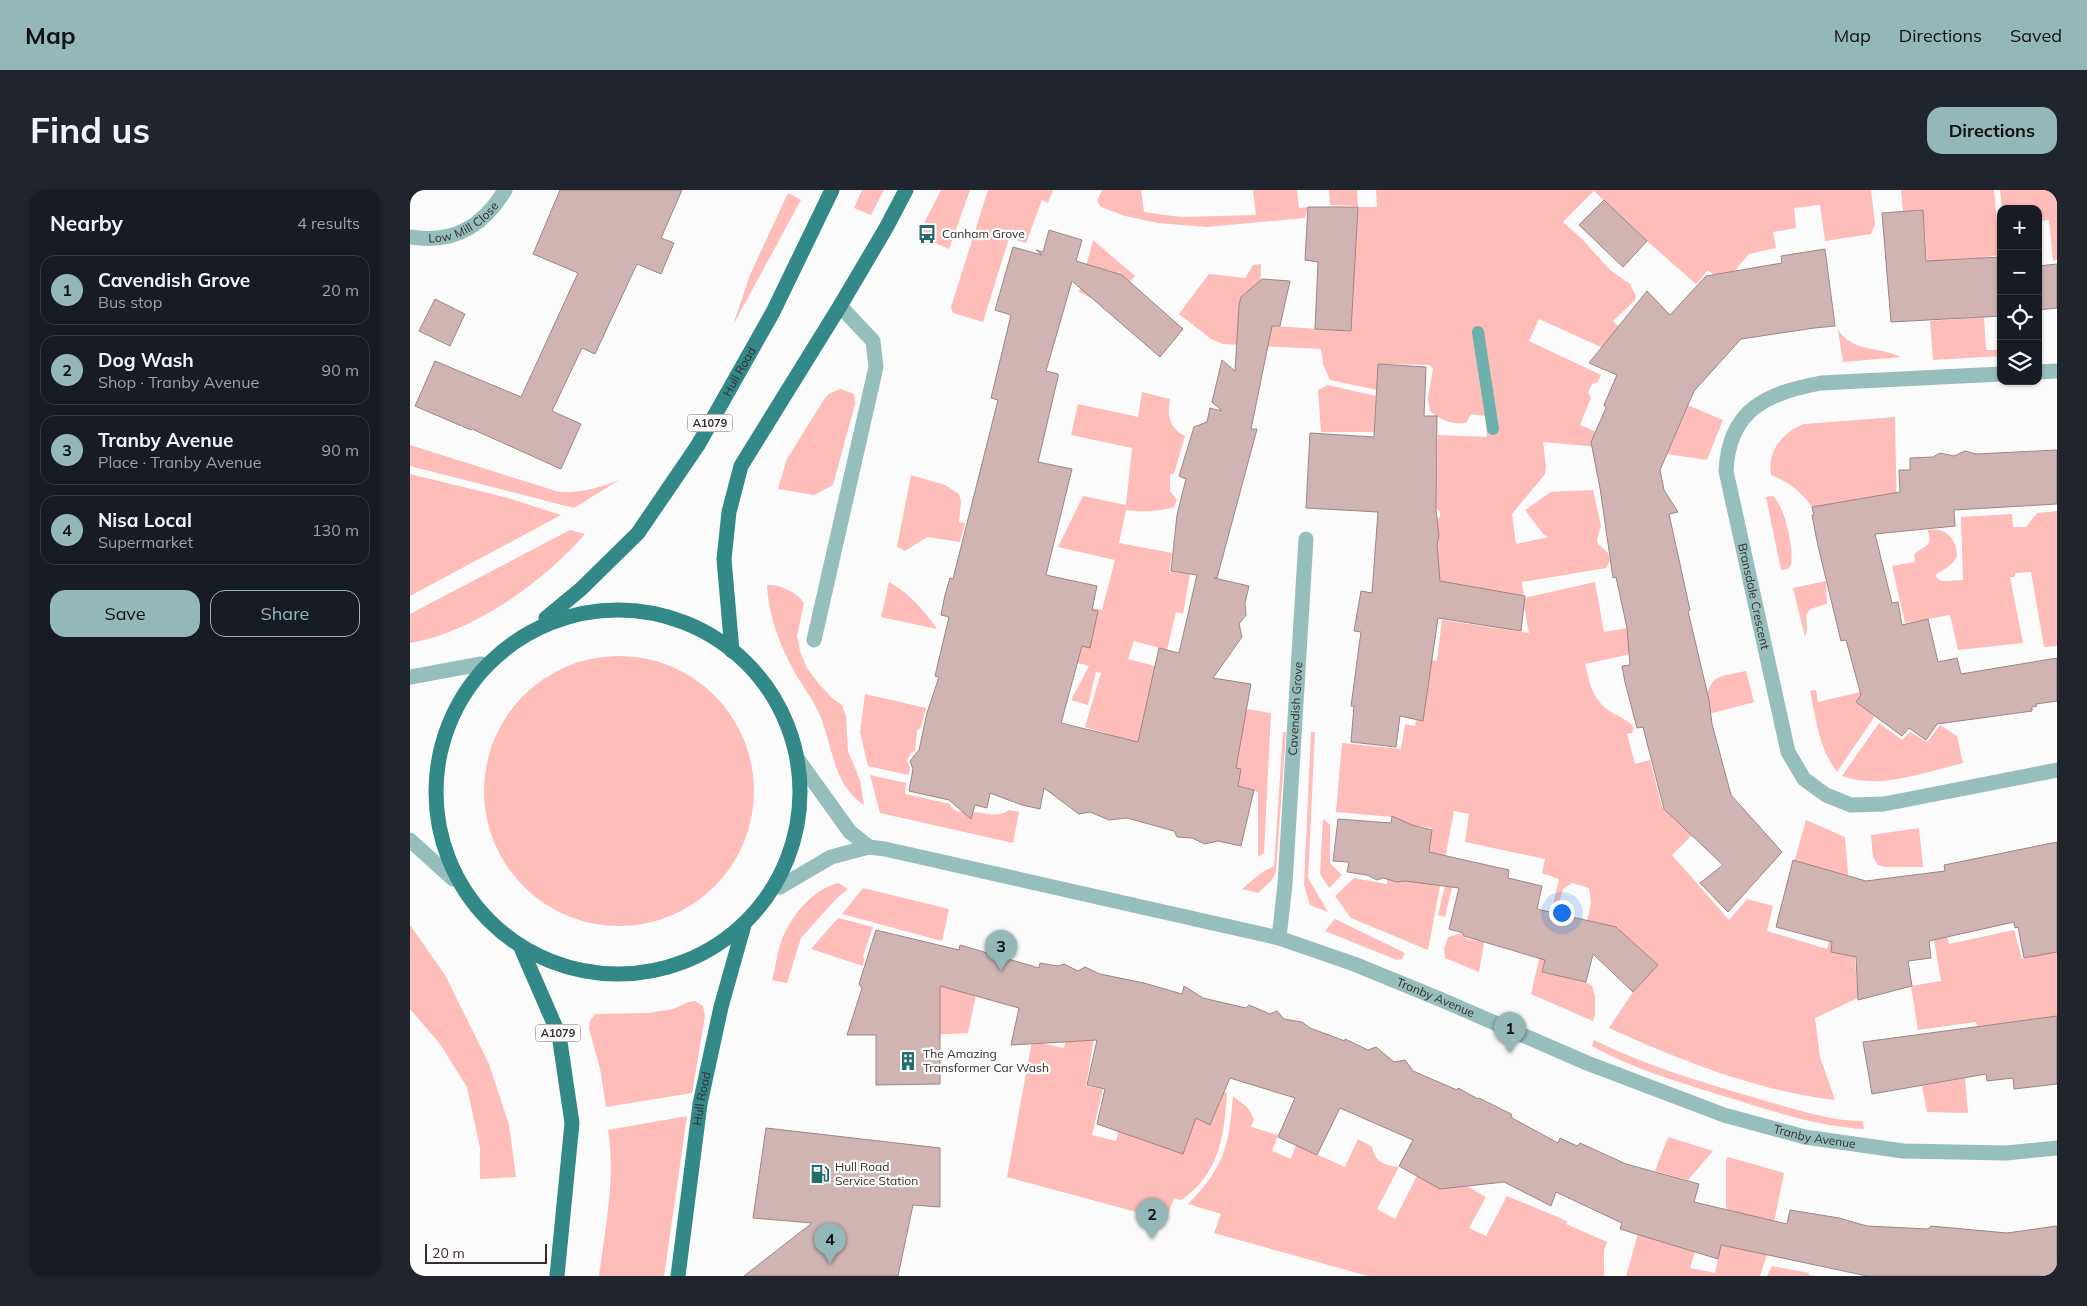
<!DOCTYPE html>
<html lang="en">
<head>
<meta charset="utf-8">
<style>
	:root { --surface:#171b24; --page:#20242c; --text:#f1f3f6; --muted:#9ea1a6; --line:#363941; --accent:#94b7b8 }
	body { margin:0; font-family:Mulish,sans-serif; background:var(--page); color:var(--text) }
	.controls { position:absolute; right:15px; top:15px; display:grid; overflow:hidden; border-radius:10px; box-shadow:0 1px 4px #0004 }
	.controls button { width:45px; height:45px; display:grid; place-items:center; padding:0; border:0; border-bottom:1px solid var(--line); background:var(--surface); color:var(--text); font:25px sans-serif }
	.scale { position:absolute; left:15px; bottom:12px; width:122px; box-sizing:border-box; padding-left:5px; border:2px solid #382d2c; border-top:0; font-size:14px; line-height:18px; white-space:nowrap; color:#382d2c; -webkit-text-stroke:4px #fbfbfb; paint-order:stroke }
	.you { position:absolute; left:1151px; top:722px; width:18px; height:18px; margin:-12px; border:4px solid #fff; border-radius:50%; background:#1a73e8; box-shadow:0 0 0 8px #1a73e833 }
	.badge { display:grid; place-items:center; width:32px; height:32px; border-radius:50%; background:var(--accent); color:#111; font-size:16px; font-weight:700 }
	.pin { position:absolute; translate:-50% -41px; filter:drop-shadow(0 1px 2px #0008) }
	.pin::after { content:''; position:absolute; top:26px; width:18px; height:15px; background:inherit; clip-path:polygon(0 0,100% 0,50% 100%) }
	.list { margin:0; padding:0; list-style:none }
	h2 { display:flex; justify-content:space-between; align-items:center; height:65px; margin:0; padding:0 20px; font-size:21px }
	h2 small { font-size:16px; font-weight:400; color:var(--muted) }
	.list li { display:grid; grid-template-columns:32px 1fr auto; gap:15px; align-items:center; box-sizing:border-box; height:70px; margin:0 10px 10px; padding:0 10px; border:1px solid var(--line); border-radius:15px }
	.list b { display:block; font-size:19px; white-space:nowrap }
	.list p { margin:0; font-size:16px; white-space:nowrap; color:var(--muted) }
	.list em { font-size:16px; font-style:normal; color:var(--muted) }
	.actions { display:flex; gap:10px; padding:15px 20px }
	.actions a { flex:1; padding:11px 0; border:1px solid var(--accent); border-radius:15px; text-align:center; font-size:18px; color:var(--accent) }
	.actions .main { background:var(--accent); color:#111 }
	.icon { flex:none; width:28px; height:28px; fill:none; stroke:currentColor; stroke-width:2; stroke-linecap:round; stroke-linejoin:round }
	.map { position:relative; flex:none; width:1647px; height:1086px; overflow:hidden; border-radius:15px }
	header { display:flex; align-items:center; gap:30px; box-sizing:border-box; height:70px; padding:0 25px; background:var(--accent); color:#111 }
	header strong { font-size:24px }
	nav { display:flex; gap:28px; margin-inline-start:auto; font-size:18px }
	.intro { display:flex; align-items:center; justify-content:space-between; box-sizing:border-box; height:120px; padding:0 30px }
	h1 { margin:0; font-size:35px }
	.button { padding:12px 22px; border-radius:15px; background:var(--accent); color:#111; font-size:18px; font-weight:700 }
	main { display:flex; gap:30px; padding:0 30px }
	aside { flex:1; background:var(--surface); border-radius:15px; box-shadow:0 1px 4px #0004 }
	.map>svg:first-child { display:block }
	.green { fill:#febdb8 }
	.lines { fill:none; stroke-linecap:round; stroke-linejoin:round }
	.stream { stroke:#6cb1ae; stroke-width:12 }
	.building { fill:#cfb4b1; stroke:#9f8583 }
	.minor { stroke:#96bebc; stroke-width:15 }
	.tertiary { stroke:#96bebc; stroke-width:15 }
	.primary { stroke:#338987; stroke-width:15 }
	.labels { text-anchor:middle; stroke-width:4.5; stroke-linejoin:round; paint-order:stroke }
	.shield { fill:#fbfbfb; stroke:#726b6a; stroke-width:1 }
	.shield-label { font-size:11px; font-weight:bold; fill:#382d2c }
	.street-label { font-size:12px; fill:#382d2c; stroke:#fbfbfb }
	.poi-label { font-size:12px; fill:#382d2c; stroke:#fbfbfb; text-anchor:start }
</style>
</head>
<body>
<header>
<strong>Map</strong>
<nav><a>Map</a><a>Directions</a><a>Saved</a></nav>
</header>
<div class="intro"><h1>Find us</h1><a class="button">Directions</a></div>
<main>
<aside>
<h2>Nearby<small>4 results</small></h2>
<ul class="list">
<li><span class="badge">1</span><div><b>Cavendish Grove</b><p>Bus stop</p></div><em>20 m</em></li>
<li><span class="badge">2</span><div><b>Dog Wash</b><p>Shop · Tranby Avenue</p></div><em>90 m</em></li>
<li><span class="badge">3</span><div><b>Tranby Avenue</b><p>Place · Tranby Avenue</p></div><em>90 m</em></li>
<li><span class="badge">4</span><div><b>Nisa Local</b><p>Supermarket</p></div><em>130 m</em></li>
</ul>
<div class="actions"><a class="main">Save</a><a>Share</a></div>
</aside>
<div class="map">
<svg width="1647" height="1086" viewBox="0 0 1647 1086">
	<rect width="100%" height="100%" fill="#fbfbfb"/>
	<g class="green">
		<path d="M452,0H474L461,25L444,18Z"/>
		<path d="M531,0H560L539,59L508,45Z"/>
		<path d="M578,0H643L638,13L632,10L616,53L599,48L573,132L543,123L541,117Z"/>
		<path d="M692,0H731L734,22L770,27L846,25L843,0H887L889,18L898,17L895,28L797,37L748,33L715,26L691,17L687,11Z"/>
		<path d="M919,0H947L948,16L920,15Z"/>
		<path d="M966,0H1461L1465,34L1461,44L1415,51L1410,15L1384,18L1386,38L1363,42L1366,58L1339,64L1314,93L1298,80L1286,94L1237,51L1184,1L1153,32L1172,49L1200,80L1220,94L1226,106L1225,110L1203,131L1215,143L1202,162L1129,129L1119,151L1191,185L1188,192L1182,194L1178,203L1181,208L1170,235L1191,244L1189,257L1133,252L1136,277L1135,284L1102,324L1106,354L1139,347L1134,345L1115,320L1141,302L1183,300L1191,336L1187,349L1188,354L1198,363L1200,371L1196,378L1112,392L1114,408L1185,392L1194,442L1217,438L1225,463L1175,474C1180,494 1182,510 1201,522C1210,528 1218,529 1224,538L1222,543L1217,544L1225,574L1240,570L1252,617L1282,645L1262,665L1319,730L1337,709L1363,716L1357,741L1417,759L1434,693L1384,673L1396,630L1435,647L1448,808L1405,828L1410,867L1425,910C1350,902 1267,869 1199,838L1223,802L1248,775L1232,761L1206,750L1209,738L1177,731L1181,713L1179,698L1162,693L1153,699L1147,720L1142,718L1149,689L1132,683L1135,669L1055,652L1059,624L1044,621L1018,760L941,728L925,706L944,688L977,694V688L987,692L993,690L1014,693L1022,638L1000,635L982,627L926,622L932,553L991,559L995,534L1005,536L1017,469L1027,471L1032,430L1119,443L1115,420L1025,405L1027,349L1029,346L1026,329L1030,327V322L1026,318L1028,245L1077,247L1075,226L1061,224L1056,233C1042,235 1030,230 1020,221L1018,208L1023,179L1020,175L968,174L967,200L920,190L913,174L911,159L813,154L801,149L769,124L799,84L835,88L843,75L851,74L850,102H836L831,107L828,123L832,130L848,135L940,141L948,17H967Z"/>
		<path d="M1491,0H1584L1590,65L1571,68L1517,71L1513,20L1493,22Z"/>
		<path d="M1590,0H1647V70H1643L1639,30L1628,31V19H1592Z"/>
		<path d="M378,3L391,10L323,135L340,85Z"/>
		<path d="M683,50L725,86L697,116L669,102Z"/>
		<path d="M1574,127L1576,160H1591V166L1523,170L1520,131Z"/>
		<path d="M1428,140C1444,163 1469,156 1491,167L1433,172Z"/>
		<path d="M918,195L966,206L964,242H911L908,200Z"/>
		<path d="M431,199L444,204L445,214L423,295L404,305L368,299L377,269L415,208L420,203Z"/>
		<path d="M732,202L760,209C757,225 759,238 775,246L764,284H760V301L767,310L764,317C747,322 733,322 716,320L709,353L762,363L759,382L780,384L773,424L766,422L757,460L724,451L718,469L745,476L728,569L696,570L701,545L675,537L691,483L686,482L678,515L661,510L679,476L614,458L627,406L692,420L705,370L648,357L673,306L716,315L722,258L661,245L668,214L728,227Z"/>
		<path d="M1275,214L1313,230L1297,270L1257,264L1265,247L1260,245L1266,233H1271L1276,219Z"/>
		<path d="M1485,227L1487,330L1467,306L1402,317C1391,301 1378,292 1361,285C1357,260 1373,242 1394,234Z"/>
		<path d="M0,255L149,302C171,303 189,298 209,290L164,318L0,276Z"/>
		<path d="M0,284L98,308L151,325L0,406Z"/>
		<path d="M501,285L535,295L549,304L551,311L549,332L555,333L550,352L517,347L495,361L487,357Z"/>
		<path d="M1363,306C1375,317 1384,359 1381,375L1378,379L1371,380L1356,307Z"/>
		<path d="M1647,321V456L1634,457L1621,382L1605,383V387H1600L1613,453L1548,460L1540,425L1495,433L1482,376L1505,372L1504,364C1515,355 1525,356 1517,340C1521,340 1526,339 1529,340C1540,342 1550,357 1546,368C1543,376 1531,380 1525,386L1531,391L1553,390L1551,327L1602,324L1603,337H1616L1627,323Z"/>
		<path d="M160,340L175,344C135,391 62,443 0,453V424Z"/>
		<path d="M1416,391L1417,414L1400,419L1396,425L1397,440L1395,447L1383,398Z"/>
		<path d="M479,392C499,403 514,420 527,439L471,427Z"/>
		<path d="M357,395C370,394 387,402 394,413L387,446L390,461L397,478L409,494L422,508L432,515L436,526L438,561L450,590L454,615C424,596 423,559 411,528C405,511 391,495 383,479C369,454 358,423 357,395Z"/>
		<circle cx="209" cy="601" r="135"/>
		<path d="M1336,481L1344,512L1299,524V510L1297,507C1300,483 1316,486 1336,481Z"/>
		<path d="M784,484L808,489L836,519L861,523L854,663L848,667V602L828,596Z"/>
		<path d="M1406,500L1408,512L1454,501L1446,512L1465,526L1427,582C1409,559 1406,529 1400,501Z"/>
		<path d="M455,504L516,518L511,537L507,541L505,561L501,563L497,570L500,579L498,585L458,576L450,542Z"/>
		<path d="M1469,533L1492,550L1500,542L1517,552L1530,535L1547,546L1553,573C1515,582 1469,600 1432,586Z"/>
		<path d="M873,542H876L866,682L861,691L848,703L832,699L851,683L864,676Z"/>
		<path d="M901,542H905L898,688L918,722L900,715L894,695Z"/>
		<path d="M460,585L496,593L495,604L540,614L541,617C549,625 554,620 564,622C577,623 588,628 599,620L609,622L603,653L470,623Z"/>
		<path d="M913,629L920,635V673L932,685L919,698L910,684Z"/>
		<path d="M1509,638L1513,677H1475L1468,675L1463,667L1461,645Z"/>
		<path d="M428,693L438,699L426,709L391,748L377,793L362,790C366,777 367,762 372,749C382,725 402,700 428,693Z"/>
		<path d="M1035,696L1042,697L1035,727L1028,725Z"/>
		<path d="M453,698L539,719L532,751L432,724Z"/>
		<path d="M1647,703V836L1635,828L1567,836L1566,832L1508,840L1501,796L1531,791L1523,744L1535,736L1539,754L1604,740L1612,769L1622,767L1609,710Z"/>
		<path d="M428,728L463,737L453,766L454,769L453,776L401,759Z"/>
		<path d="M925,729L995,763L992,769L987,770L915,741Z"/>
		<path d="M0,735L35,785L79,874L99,935L106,987L70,989V958L57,897L30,854L0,819Z"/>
		<path d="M1053,743L1054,748L1067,751L1071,747L1075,748L1069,782L1035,768L1034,759L1038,747Z"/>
		<path d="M1130,765H1136L1133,782L1176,792L1182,796L1185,806V825L1183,831L1121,804Z"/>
		<path d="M511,791L566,805L558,843L513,845Z"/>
		<path d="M285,811L293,816L295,826L282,903L196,917L190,878L179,839L180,831L185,824L239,823L263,819L279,812Z"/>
		<path d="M686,836L676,896L693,899L682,945L706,951L723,876L817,903C814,946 810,984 771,1010L764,1008L756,1030L597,987L622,851L654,858L658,837Z"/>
		<path d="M1184,850C1239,877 1297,894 1356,911C1388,920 1421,931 1453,931L1454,939C1405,936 1359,920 1313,906C1269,892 1223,879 1182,856Z"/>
		<path d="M1555,888L1558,923L1517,922L1512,896Z"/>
		<path d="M823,906L838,918L844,929L841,937L868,945L862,961L881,969L886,955L935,977L948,949L962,957C965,972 975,976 989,977L967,1019L985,1029L1009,982L1043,988L1076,1007L1059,1038L1076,1046L1097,1006L1157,1031L1156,1034L1197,1052L1194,1060V1086H958L804,1043L811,1024L778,1014C814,977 819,957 823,906Z"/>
		<path d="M277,926L254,1086H189C195,1039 206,988 198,940Z"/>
		<path d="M1258,947L1303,961L1278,990L1245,981Z"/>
		<path d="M1318,967L1374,983L1358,1062L1350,1086H1216L1228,1044L1285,1062L1280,1078L1305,1083L1318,1019L1316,1018V970Z"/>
		<path d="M1362,1076L1399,1083V1085L1405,1086H1357Z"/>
	</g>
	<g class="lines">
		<path class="stream" d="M1068,142L1083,239"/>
	</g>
	<g class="building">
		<path d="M150,0H272L251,48L264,53L251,84L227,74L185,164L172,158L142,221L171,234L151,279L62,239L61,240L5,216L25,171L111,207L168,83L123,64Z"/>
		<path d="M1194,10L1237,51L1213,77L1169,35Z"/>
		<path d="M898,17H948L941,141L905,139L908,72L895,70Z"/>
		<path d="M1513,20L1516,71L1591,67V126L1481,132L1472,23Z"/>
		<path d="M639,40L672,50L666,71L712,85L773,139L750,167L662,91L636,181L648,184V187L628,272L662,279L636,385L687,396L682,420L688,421L680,458L672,456L651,533L728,552L749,458L769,463L787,385L761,381L767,325L776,289L769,286L784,237L797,232L800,218L812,221L802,212L812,170L825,181L829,115L831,107L852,89L880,91L870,136H862L841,239H847L807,388H804L839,396L835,413L836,425L829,434L832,447L803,488L841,494L826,578L831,579L828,596L844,600L831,656L808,651L795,654L782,648L767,647L764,641L717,628L699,630L680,622L669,624L634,598L630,619L612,615L580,603L577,618L565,615L561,629L539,610L499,601L503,579L500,571L509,560L517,523L529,487L525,486L539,427L531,425L535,405L540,388L543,389L588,210L581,208L601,125L585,120L603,57L632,65L626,60L633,62Z"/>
		<path d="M1415,59L1425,136L1404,138L1331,149L1284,201L1250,280L1254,300L1268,322L1259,324L1280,420L1278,421L1299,510L1302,534L1321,605L1372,662L1318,722L1290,693L1313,675L1254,619L1233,537L1227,538L1215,492L1212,476L1220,475L1217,438L1206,387L1203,388L1190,298L1181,252L1196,218L1194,215L1207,185L1179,173L1237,101L1260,125L1296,86L1372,73L1371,66Z"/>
		<path d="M1647,74V118L1628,120V76Z"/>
		<path d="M25,109L55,124L40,156L9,141Z"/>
		<path d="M968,174L1016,177L1014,226H1027L1026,320L1029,346L1027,354L1030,391L1115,406L1111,441L1028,428L1013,531L990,526L986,557L941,552L944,516H941L951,442L944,441L951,401L962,403L968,322L896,318L900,243L964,247Z"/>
		<path d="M1647,260V314L1544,320L1545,336L1465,344L1482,413L1488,412L1492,435L1518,429L1528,472L1547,468L1551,484L1647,468V511L1626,514L1627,516L1622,517V521L1527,534L1516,550L1499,538L1492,546L1446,512L1451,505L1436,450L1431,451L1408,356L1402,325H1404L1402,317L1490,302L1489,280H1500V268L1523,267L1530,263L1544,266L1555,261L1566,264Z"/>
		<path d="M982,626L1002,635L1022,640L1019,662L1099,680L1098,688L1132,696L1127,719L1206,737L1248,775L1223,802L1183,764L1176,792L1132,782L1135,770L1054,746L1053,743L1039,739L1049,698L995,691L987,692L973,688L967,690L957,685L937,682L939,672L923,671L928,629L981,633Z"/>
		<path d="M1647,652V762L1614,768L1608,737L1605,738L1604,732L1519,751L1521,768L1498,771L1502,796L1448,810L1446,767L1421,762L1422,752L1366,737L1383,670L1456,691L1535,681L1534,675Z"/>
		<path d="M466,740L549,760L550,755L629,778L630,773L648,776L654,774L668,781L675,777L690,784L734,793L772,804L774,796L793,808L836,818L839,815L860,824L867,821L874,829L892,832L900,838L935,851V849L958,860L966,857L984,872L995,870L1003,881L1047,900L1048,898L1068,909L1069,908L1101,924L1102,928L1148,953L1150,948L1167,956L1170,953L1216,974L1289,994L1284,1012L1377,1034L1380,1020L1429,1028L1457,1036L1518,1039L1521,1036L1597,1043L1647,1036V1086H1457L1311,1055L1308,1069L1210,1039L1212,1033L1146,1002L1141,1016L1094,992L1030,999L989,976L1003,950L930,918L907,965L868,947L885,908L820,888L800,935L786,928L773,964L687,934L695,899L677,895L687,850L601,855L609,818L530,796V894L466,895V845H437L452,798L449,794Z"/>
		<path d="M1647,826V894L1604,899L1603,888L1577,891L1576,884L1462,904L1453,852Z"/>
		<path d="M356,938L530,958V1017L503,1015L488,1086H334L402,1033L343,1028Z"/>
	</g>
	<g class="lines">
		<g class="minor">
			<path id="s1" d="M0,47C43,54 73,37 95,0"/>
			<path d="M1628,182L1647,181"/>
			<path id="s2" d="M1591,184L1411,193C1357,203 1319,219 1316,281L1378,562L1394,589L1416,605L1441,615L1474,614L1647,580"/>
			<path d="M404,450L466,177L463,151L430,116"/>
			<path d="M389,571L440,642L459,657"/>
			<path id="s3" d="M370,697L421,667L459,657L475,659L869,748L944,774L1032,810L1177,873L1314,925L1395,947L1493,961L1596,963L1647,958"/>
			<path id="s4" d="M869,748L875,694L896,349"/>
		</g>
		<g class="tertiary">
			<path d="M0,487L71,474"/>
			<path d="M0,650L43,689"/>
		</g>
		<g class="primary">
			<circle cx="208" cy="602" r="182"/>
			<path id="s5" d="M136,428L171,399L228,343L288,255L363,122L422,0"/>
			<path d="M322,461L314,369L319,322L331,276L430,116L476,38L496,0"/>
			<path d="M112,760L149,845L162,933L147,1086"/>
			<path id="s6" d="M268,1086L290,914L311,817L334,735"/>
		</g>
	</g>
	<defs>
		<g id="bus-bare" transform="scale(1.5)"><path d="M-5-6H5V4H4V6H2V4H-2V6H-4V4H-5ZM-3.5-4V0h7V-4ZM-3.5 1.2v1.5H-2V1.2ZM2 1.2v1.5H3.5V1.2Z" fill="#226d6c" stroke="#fbfbfb" stroke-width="2.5" paint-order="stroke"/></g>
		<g id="building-bare" transform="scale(1.5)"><path d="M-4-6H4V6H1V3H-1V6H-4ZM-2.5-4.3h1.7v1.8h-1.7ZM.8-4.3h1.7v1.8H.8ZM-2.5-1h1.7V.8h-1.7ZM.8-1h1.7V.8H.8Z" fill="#226d6c" stroke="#fbfbfb" stroke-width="2.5" paint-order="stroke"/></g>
		<g id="fuel-bare" transform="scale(1.5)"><path d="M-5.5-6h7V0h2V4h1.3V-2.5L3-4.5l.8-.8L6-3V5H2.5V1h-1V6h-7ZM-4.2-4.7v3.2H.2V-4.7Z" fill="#226d6c" stroke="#fbfbfb" stroke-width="2.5" paint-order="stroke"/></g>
	</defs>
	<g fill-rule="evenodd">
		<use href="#bus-bare" x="517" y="44"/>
		<use href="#building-bare" x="498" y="871"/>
		<use href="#fuel-bare" x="410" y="984"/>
	</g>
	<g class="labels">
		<g class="shield">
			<rect x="277.5" y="224.5" width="45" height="17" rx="4"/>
			<rect x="125.5" y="834.5" width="45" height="17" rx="4"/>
		</g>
		<g class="shield-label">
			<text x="300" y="237">A1079</text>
			<text x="148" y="847">A1079</text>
		</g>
		<g class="street-label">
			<text dy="4" stroke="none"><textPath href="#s1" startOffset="58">Low Mill Close</textPath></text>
			<text dy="4" stroke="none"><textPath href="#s5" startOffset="316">Hull Road</textPath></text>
			<text dy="4" stroke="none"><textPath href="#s2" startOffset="452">Bransdale Crescent</textPath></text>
			<text dy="4" stroke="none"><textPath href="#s4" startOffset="230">Cavendish Grove</textPath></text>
			<text dy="4" stroke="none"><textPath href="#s3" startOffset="686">Tranby Avenue</textPath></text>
			<text dy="4" stroke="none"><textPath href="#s6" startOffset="179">Hull Road</textPath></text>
			<text dy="4" stroke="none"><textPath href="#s3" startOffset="1091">Tranby Avenue</textPath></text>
		</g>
		<g class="poi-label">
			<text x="532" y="48">Canham Grove</text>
			<text x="513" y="868">The Amazing<tspan x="513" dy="14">Transformer Car Wash</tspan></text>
			<text x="425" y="981">Hull Road<tspan x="425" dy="14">Service Station</tspan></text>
		</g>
	</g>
</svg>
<div class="controls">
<button>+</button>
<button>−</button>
<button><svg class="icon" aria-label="locate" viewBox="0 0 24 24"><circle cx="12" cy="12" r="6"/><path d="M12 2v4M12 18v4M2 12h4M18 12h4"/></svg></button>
<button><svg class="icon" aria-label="layers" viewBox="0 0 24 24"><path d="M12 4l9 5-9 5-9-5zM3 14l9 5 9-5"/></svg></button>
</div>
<div class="scale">20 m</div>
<div class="you"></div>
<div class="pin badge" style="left:1100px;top:863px">1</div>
<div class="pin badge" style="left:742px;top:1049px">2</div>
<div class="pin badge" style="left:591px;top:781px">3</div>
<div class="pin badge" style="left:420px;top:1074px">4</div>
</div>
</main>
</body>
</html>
